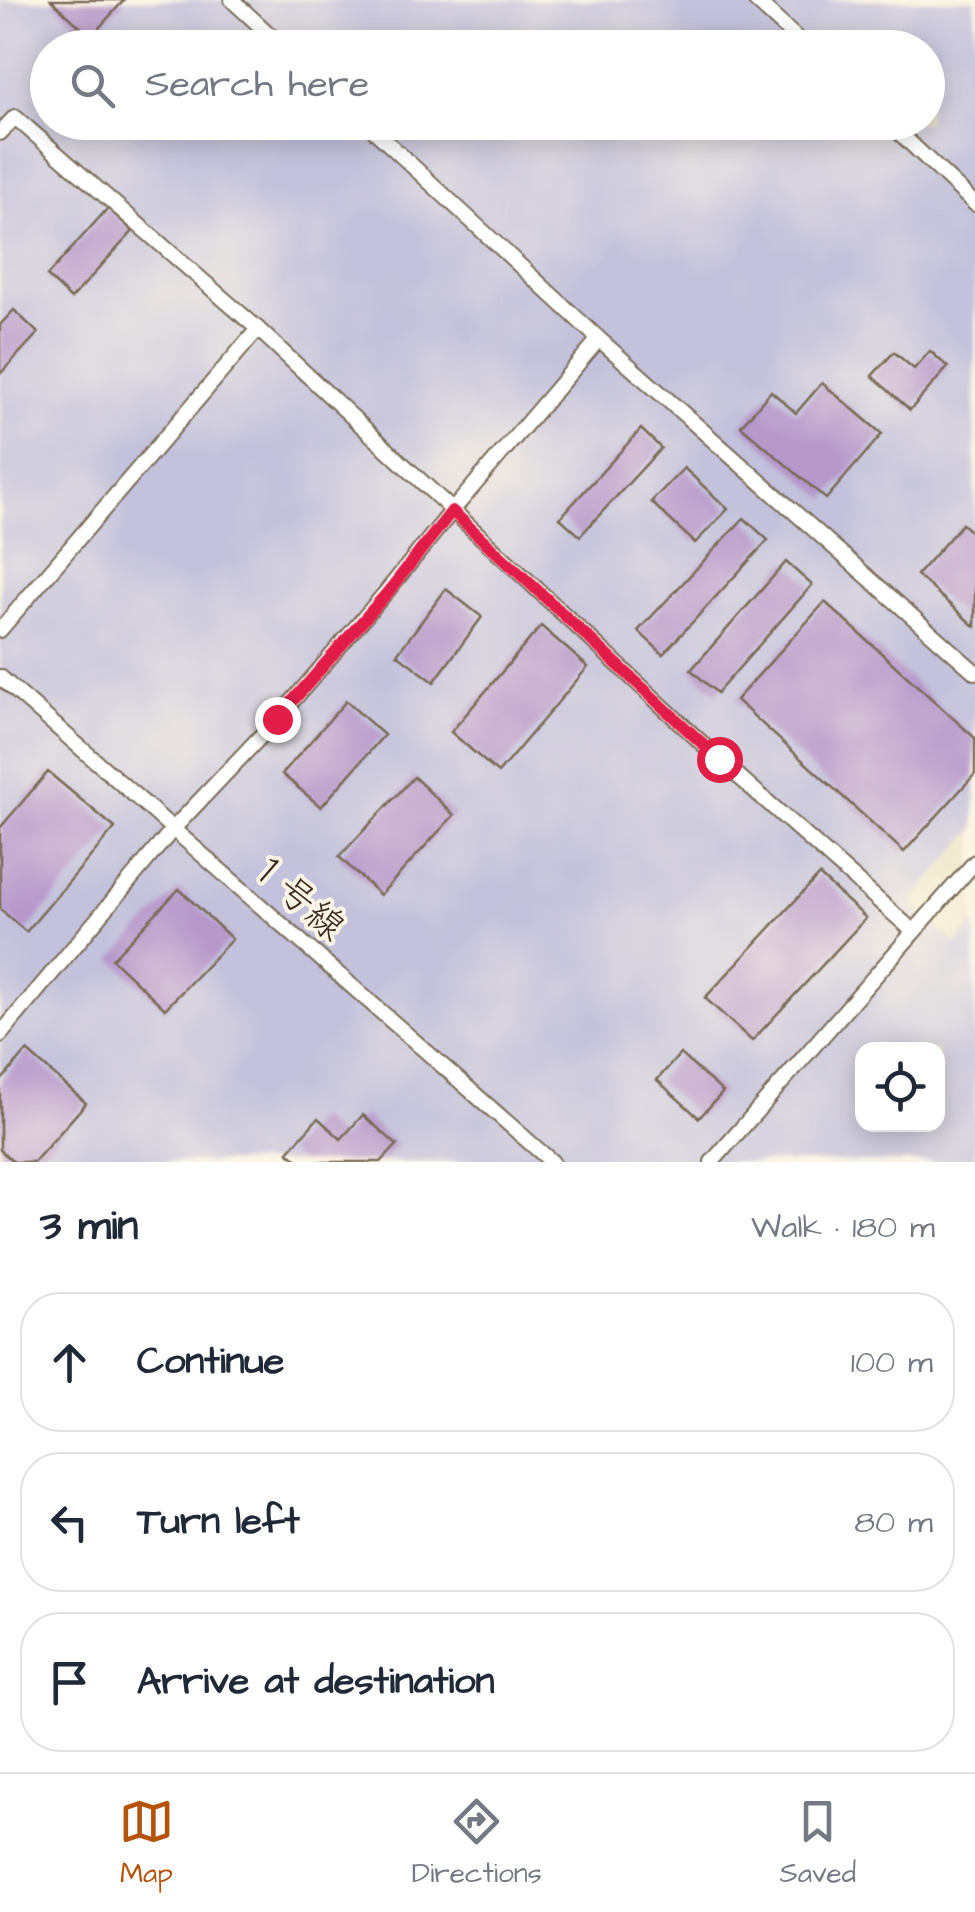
<!DOCTYPE html>
<html lang="en">
<head>
<meta charset="utf-8">
<style>
	:root { --surface:#fff; --page:#f6f6f7; --text:#1f2937; --muted:#747a83; --line:#e0e1e3; --accent:#b45309 }
	body { margin:0; font-family:"Architects Daughter","Klee One",sans-serif; background:var(--page); color:var(--text) }
	.controls { position:absolute; right:30px; bottom:30px; display:grid; overflow:hidden; border-radius:20px; box-shadow:0 5px 25px #0003 }
	.controls button { width:90px; height:90px; display:grid; place-items:center; padding:0; border:0; border-bottom:2px solid var(--line); background:var(--surface); color:var(--text); font:50px sans-serif }
	.stop { position:absolute; width:30px; height:30px; margin:-22px; border:8px solid #e11d48; border-radius:50%; background:#fff }
	.stop.end { background:#e11d48; border-color:#fff; box-shadow:0 2px 10px #0008 }
	.list { margin:0; padding:0; list-style:none }
	h2 { display:flex; justify-content:space-between; align-items:center; height:130px; margin:0; padding:0 40px; font-size:42px }
	h2 small { font-size:32px; font-weight:400; color:var(--muted) }
	.list li { display:grid; grid-template-columns:65px 1fr auto; gap:30px; align-items:center; box-sizing:border-box; height:140px; margin:0 20px 20px; padding:0 20px; border:2px solid var(--line); border-radius:40px }
	.list b { display:block; font-size:38px; white-space:nowrap }
	.list em { font-size:32px; font-style:normal; color:var(--muted) }
	.icon { flex:none; width:55px; height:55px; fill:none; stroke:currentColor; stroke-width:2; stroke-linecap:round; stroke-linejoin:round }
	.map { position:relative; flex:none; width:975px; height:1162px; overflow:hidden }
	.search { position:absolute; background:var(--surface); box-shadow:0 5px 25px #0003; left:30px; right:30px; top:30px; height:110px; display:flex; align-items:center; gap:25px; box-sizing:border-box; padding:0 35px; border-radius:55px; color:var(--muted); font-size:38px }
	.sheet { height:610px; background:var(--surface) }
	nav { display:flex; justify-content:space-around; align-items:center; box-sizing:border-box; height:140px; border-top:2px solid var(--line); background:var(--surface); font-size:28px; color:var(--muted) }
	nav a { display:grid; justify-items:center; gap:5px }
	nav .on { color:var(--accent) }
	.map>svg:first-child { display:block }
	.industrial { fill:#c3c1db; fill-rule:evenodd }
	.building { fill:#b698cb }
	.lines { fill:none; stroke-linecap:round; stroke-linejoin:round }
	.service-casing { stroke:#786a56; stroke-width:18 }
	.service { stroke:#fff; stroke-width:14 }
	.route { stroke:#e11d48; stroke-width:12 }
	.labels { text-anchor:middle; stroke-width:8; stroke-linejoin:round; paint-order:stroke }
	.street-label { font-size:38px; fill:#3b2a1e; stroke:#fcf5e5 }
</style>
</head>
<body>
<div class="map">
<svg width="975" height="1162" viewBox="0 0 975 1162">
	<rect width="100%" height="100%" fill="#fcf5e5"/>
	<filter id="ink" filterUnits="userSpaceOnUse"><feTurbulence type="fractalNoise" baseFrequency=".01" numOctaves="2"/><feDisplacementMap in="SourceGraphic" scale="20" xChannelSelector="R" yChannelSelector="G"/><feConvolveMatrix kernelMatrix="1 2 1 2 8 2 1 2 1" color-interpolation-filters="sRGB"/></filter>
	<filter id="wash" filterUnits="userSpaceOnUse"><feTurbulence type="fractalNoise" baseFrequency=".0048" numOctaves="4" result="noise"/><feDisplacementMap in="SourceGraphic" scale="40" xChannelSelector="R" yChannelSelector="G"/><feGaussianBlur stdDeviation="2.25" result="paint"/><feColorMatrix in="noise" values="0 0 0 0 0 0 0 0 0 0 0 0 0 0 0 0 0 1.4 0 .05"/><feComposite in="paint" operator="in"/></filter>
	<g filter="url(#wash)">
		<rect width="100%" height="100%" fill="#e8e1bf"/>
		<path class="industrial" d="M0,0H975V828L911,903L956,944L975,923V1162H0ZM48,48H928V122H48ZM862,1050H938V1124H862Z"/>
		<g id="blocks">
			<g class="building">
				<path d="M51,0H124L91,37Z"/>
				<path d="M108,208L133,231L71,299L47,276Z"/>
				<path d="M14,310L38,333L0,374V325Z"/>
				<path d="M930,351L948,367L910,410L872,376L894,352L914,369Z"/>
				<path d="M822,383L882,434L826,499L741,426L771,391L796,413Z"/>
				<path d="M641,429L661,448L580,536L560,518Z"/>
				<path d="M684,468L728,509L695,543L651,502Z"/>
				<path d="M744,518L768,540L663,654L638,631Z"/>
				<path d="M962,524L975,535V627L917,575Z"/>
				<path d="M786,562L812,585L717,693L691,670Z"/>
				<path d="M446,589L482,617L434,682L397,654Z"/>
				<path d="M825,602L975,738V774L904,852L736,700Z"/>
				<path d="M541,626L588,667L498,773L451,732Z"/>
				<path d="M346,701L384,735L321,807L282,774Z"/>
				<path d="M48,772L115,828L26,932L0,909V828Z"/>
				<path d="M414,777L454,815L380,895L339,857Z"/>
				<path d="M819,875L866,918L752,1041L705,998Z"/>
				<path d="M179,889L232,939L165,1009L112,959Z"/>
				<path d="M27,1051L86,1103L34,1162H14L0,1150V1082Z"/>
				<path d="M680,1054L723,1092L699,1118L657,1080Z"/>
				<path d="M363,1115L397,1145L381,1162H300L288,1152L318,1118L341,1139Z"/>
			</g>
		</g>
	</g>
	<g filter="url(#ink)">
		<use href="#blocks" fill-opacity="0" stroke="#786a56" stroke-width="2.5"/>
		<g class="lines">
			<g class="service-casing">
				<g id="service">
					<path d="M232,0L284,48"/>
					<path d="M755,0L807,48"/>
					<path d="M365,122L599,339L975,672"/>
					<path d="M888,122L975,204"/>
					<path d="M0,133L15,117L258,329L719,759L913,931"/>
					<path d="M0,630L258,329"/>
					<path d="M0,677L552,1162"/>
					<path d="M0,1035L173,829L277,719L387,591L452,511L599,339"/>
					<path d="M712,1162L975,862"/>
				</g>
			</g>
			<use href="#service" class="service"/>
		</g>
	</g>
	<g class="lines" filter="url(#ink)">
		<path class="route" d="M277,719L388,592L452,511L719,759"/>
	</g>
	<g class="labels">
		<g class="street-label">
			<text transform="translate(297 895) rotate(41)" y="13">１号線</text>
		</g>
	</g>
</svg>
<div class="controls">
<button><svg class="icon" aria-label="locate" viewBox="0 0 24 24"><circle cx="12" cy="12" r="6"/><path d="M12 2v4M12 18v4M2 12h4M18 12h4"/></svg></button>
</div>
<div class="stop" style="left:719px;top:759px"></div>
<div class="stop end" style="left:277px;top:719px"></div>
<div class="search"><svg class="icon" aria-label="search" viewBox="0 0 24 24"><circle cx="10" cy="10" r="6"/><path d="M15 15l6 6"/></svg>Search here</div>
</div>
<section class="sheet">
<h2>3 min<small>Walk · 180 m</small></h2>
<ul class="list">
<li><svg class="icon" aria-label="ahead" viewBox="0 0 24 24"><path d="M12 20V5M6 11l6-6 6 6"/></svg><div><b>Continue</b></div><em>100 m</em></li>
<li><svg class="icon" aria-label="left" viewBox="0 0 24 24"><path d="M17 20v-9H6M10 6l-5 5 5 5"/></svg><div><b>Turn left</b></div><em>80 m</em></li>
<li><svg class="icon" aria-label="arrive" viewBox="0 0 24 24"><path d="M6 21V4h12l-3 4 3 4H6"/></svg><div><b>Arrive at destination</b></div></li>
</ul>
</section>
<nav>
<a class="on"><svg class="icon" aria-label="map" viewBox="0 0 24 24"><path d="M3 6l6-2 6 2 6-2v14l-6 2-6-2-6 2zM9 4v14M15 6v14"/></svg>Map</a>
<a><svg class="icon" aria-label="directions" viewBox="0 0 24 24"><path d="M12 3l9 9-9 9-9-9zM9 14v-3h6M13 9l2 2-2 2"/></svg>Directions</a>
<a><svg class="icon" aria-label="saved" viewBox="0 0 24 24"><path d="M7 4h10v16l-5-4-5 4z"/></svg>Saved</a>
</nav>
</body>
</html>
